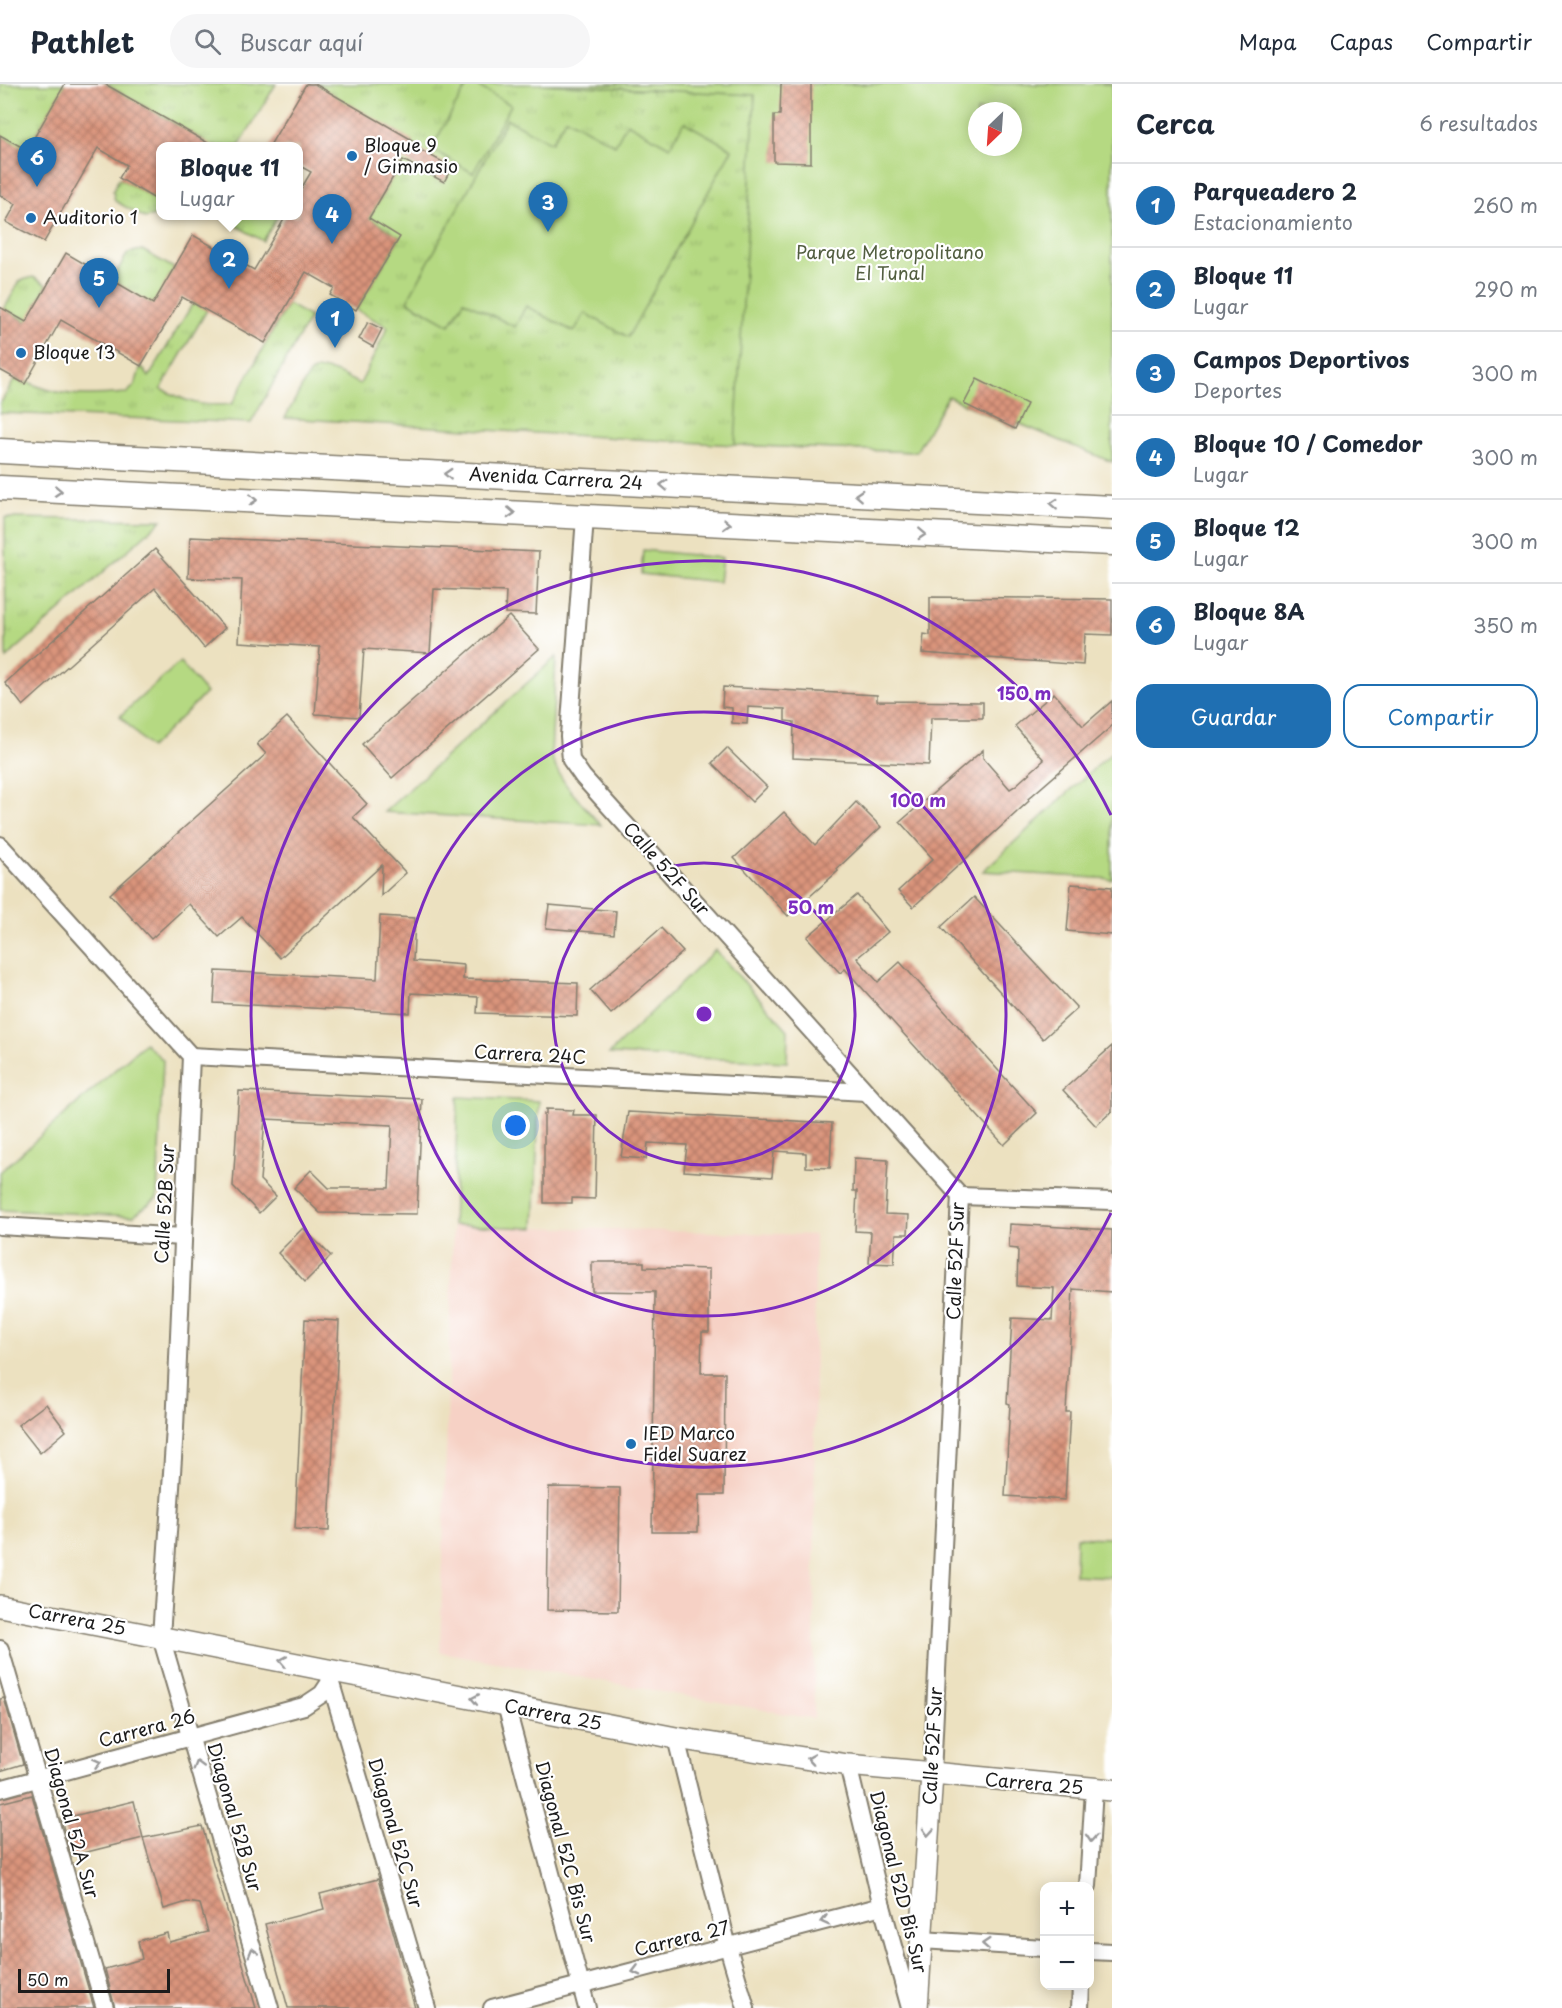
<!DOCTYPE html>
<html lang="es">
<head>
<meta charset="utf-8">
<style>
	:root { --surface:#fff; --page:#f6f6f7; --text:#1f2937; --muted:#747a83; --line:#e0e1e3; --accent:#1f6fb2 }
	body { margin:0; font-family:"Playpen Sans",sans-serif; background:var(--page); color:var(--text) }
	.controls { position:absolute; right:18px; bottom:18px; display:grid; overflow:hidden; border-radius:12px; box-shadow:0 3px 15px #0003 }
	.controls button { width:54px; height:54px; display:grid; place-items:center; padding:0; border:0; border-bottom:2px solid var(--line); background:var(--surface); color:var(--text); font:30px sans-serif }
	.compass { position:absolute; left:968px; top:18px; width:54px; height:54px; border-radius:50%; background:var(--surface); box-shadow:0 3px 15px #0003; rotate:205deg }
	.scale { position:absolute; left:18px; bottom:15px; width:152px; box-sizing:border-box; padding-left:6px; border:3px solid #1c1c1c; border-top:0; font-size:16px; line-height:21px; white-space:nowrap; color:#1c1c1c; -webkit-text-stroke:4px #fff; paint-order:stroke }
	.you { position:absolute; left:516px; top:1042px; width:21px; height:21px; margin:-15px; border:4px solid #fff; border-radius:50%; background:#1a73e8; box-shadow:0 0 0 9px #1a73e833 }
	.badge { display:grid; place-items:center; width:39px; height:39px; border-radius:50%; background:var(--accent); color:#fff; font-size:20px; font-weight:700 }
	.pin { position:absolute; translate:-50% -50px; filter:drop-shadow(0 2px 3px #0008) }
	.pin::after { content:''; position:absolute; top:32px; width:21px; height:18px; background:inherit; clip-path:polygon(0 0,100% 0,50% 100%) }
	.popup { position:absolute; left:156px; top:58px; width:147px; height:78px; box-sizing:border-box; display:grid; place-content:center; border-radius:12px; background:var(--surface); filter:drop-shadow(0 2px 4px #0005); font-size:20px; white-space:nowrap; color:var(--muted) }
	.popup b { font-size:22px; color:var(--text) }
	.popup::after { content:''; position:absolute; left:50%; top:100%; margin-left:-12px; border:12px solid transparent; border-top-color:var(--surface) }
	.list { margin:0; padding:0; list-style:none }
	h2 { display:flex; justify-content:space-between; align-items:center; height:78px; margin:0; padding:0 24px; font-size:26px }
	h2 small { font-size:20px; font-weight:400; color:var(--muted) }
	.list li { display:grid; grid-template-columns:39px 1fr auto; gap:18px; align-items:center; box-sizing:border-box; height:84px; padding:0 24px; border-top:2px solid var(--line) }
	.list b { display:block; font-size:22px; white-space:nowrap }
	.list p { margin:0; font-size:20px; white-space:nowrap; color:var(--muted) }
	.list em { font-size:20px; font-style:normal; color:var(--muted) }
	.actions { display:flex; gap:12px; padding:18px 24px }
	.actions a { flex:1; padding:14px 0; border:2px solid var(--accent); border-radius:18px; text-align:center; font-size:21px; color:var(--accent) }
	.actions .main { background:var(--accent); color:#fff }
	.icon { flex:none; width:33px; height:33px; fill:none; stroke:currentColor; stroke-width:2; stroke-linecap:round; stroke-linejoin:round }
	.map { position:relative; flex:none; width:1112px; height:1924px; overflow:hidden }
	header { display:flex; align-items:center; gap:36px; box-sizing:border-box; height:84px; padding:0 30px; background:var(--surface); border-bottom:2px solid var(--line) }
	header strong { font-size:28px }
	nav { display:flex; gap:33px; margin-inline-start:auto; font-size:21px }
	.search { width:420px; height:54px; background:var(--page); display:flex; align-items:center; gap:15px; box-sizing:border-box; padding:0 21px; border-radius:33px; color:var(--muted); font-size:22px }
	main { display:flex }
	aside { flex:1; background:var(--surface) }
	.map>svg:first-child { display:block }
	.built { fill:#f6d1c5 }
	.grass { fill:url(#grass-tufts); stroke:#687a4f; stroke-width:1.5; fill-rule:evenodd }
	.park { fill:#b5d982; stroke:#687a4f; stroke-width:1.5; fill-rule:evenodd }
	.building { fill:url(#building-cross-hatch) }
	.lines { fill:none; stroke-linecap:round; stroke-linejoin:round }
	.minor-casing { stroke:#847e6e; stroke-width:20 }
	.tertiary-casing { stroke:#847e6e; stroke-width:24 }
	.secondary-casing { stroke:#847e6e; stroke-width:27 }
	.minor { stroke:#fff; stroke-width:16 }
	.tertiary { stroke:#fff; stroke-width:21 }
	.secondary { stroke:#fff; stroke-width:24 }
	.oneway { stroke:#999 }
	.ring { fill:none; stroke:#7b2cbf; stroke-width:3 }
	.poi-dot { fill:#1f6fb2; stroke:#fff; stroke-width:2 }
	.labels { text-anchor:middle; stroke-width:4.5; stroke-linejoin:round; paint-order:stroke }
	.poi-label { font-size:18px; fill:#1c1c1c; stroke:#fff; text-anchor:start }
	.park-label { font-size:18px; fill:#525e40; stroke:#fff }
	.street-label { font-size:18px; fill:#1c1c1c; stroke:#fff }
	.centre { fill:#7b2cbf; stroke:#fff; stroke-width:3 }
	.ring-label { font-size:18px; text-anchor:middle; font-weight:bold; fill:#7b2cbf; stroke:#fff; stroke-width:4.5; stroke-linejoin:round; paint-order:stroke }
</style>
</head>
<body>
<header>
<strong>Pathlet</strong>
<div class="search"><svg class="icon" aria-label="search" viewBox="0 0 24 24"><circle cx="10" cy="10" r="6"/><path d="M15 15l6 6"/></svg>Buscar aquí</div>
<nav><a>Mapa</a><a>Capas</a><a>Compartir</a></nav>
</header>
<main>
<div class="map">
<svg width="1112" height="1924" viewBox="0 0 1112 1924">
	<defs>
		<pattern id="grass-tufts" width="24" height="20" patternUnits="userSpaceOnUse" patternTransform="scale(1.5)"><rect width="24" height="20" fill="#b5d982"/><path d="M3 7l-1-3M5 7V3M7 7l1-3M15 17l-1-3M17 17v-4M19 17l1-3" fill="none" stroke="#9bba70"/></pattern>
		<pattern id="building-cross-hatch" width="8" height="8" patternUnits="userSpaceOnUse" patternTransform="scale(1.5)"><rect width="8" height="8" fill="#da947c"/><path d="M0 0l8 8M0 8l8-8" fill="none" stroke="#b07865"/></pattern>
	</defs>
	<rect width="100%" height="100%" fill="#fff"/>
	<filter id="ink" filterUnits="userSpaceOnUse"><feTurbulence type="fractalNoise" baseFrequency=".0167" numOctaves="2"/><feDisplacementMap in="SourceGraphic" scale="12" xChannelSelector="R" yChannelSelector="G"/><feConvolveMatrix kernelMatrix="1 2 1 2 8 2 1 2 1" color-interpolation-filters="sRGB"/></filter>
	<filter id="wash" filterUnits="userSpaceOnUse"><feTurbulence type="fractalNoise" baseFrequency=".008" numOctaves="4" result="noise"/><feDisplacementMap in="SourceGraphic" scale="24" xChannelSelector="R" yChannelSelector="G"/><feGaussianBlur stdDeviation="1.35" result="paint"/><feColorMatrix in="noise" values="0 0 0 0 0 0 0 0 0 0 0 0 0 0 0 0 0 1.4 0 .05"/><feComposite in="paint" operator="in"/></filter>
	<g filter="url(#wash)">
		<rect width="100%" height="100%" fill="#ece1c0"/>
		<path class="built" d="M453,1141L815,1151L814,1635L440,1568Z"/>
		<g class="grass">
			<path d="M0,0H65L27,66L0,51Z"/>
			<path d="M105,0H276L239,62H201L204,57L200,54Z"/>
			<path d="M315,0H1112V378L1018,339L1015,345L948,312L916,368L735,361L285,334L309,290C325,278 344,293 360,300L388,243L356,226L400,153L369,134L413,58ZM977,27H1013V63H977Z"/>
			<path d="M119,94L160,118V124L155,132L145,134L115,117L113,107Z"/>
			<path d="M219,132H278L263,157Z"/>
			<path d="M142,166L174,184L153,221L112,196L128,169Z"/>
			<path d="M33,193L47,201L36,221L35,242L4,225L20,197Z"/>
			<path d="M193,219L207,226L161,305C190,319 200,323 232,320L288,220L310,233L251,339L0,329V320L15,295L24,300L26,297C59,314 90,312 127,309L135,301L141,282L149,293Z"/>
			<path d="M5,434L162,436L6,574Z"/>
		</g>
		<g class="park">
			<path d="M468,0H474L511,21L473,89L431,65Z"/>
			<path d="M540,0H1112V378L1018,339L1015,345L948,312L916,368L735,361L755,11ZM977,27H1013V63H977Z"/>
			<path d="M566,34L615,61L627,39L670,63L684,38L732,65L628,253L585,229L574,248L526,222L515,243L464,217L450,241L407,217L507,35L551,59Z"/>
			<path d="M643,466L722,474L719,498L641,490Z"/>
			<path d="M556,573L551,671C559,699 582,719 601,741L384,728Z"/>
			<path d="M180,578L206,609L150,664L120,632Z"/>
			<path d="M1112,668V795L983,787Z"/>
			<path d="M715,866L788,946L787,978L609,970Z"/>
			<path d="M145,959L163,976L157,1114L133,1132L0,1126V1088Z"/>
			<path d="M458,1013L539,1017L534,1144L453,1141Z"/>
			<path d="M1076,1453L1112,1454V1493L1075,1491Z"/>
		</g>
		<g id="blocks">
			<g class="building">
				<path d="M65,0H105L215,63H160V118L119,94L127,81L98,64L44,158L6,138L16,120L0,111V51L27,66Z"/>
				<path d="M306,0H315L414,57L411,61L452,83L444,98L403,76L369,134L400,153L356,226L330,211L334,204L306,188L265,259L182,213L141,282L61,236L25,300L0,286V223L26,238L66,169L153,220L193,151L254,186L286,132H298V110L311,88L298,81V63H269Z"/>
				<path d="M781,0H811V79L774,78V31H780Z"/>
				<path d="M368,238L382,245L373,263L359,255Z"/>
				<path d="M977,295L1027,320L1015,345L964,320Z"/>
				<path d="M190,453L539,468L536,530L505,529L506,508L434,505L430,569L364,565L359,633L315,630L320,563L239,558L242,496L188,494Z"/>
				<path d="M155,465L225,544L204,564L155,504L23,622L5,599Z"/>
				<path d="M930,513L1112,515V551L1085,550L1083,581L922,569L924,550L930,551Z"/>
				<path d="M509,532L539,565L392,694L362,660Z"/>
				<path d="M723,603L877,611V617L983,618V634H931L929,681L793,674L794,638L785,637V625L748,623L747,640L732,639V624L722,623Z"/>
				<path d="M1054,609L1083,642L1112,617V642L1028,715L1029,717L913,823L898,807L933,775L900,738L983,666V674L1010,705L1015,702L1044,676L1015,642Z"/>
				<path d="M287,633L367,720L353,733L406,789L381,812L382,781L280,874L242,833L219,853L189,820L151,855L110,810L266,670L257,660Z"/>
				<path d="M727,664L767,703L752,718L712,679Z"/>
				<path d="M856,718L881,743L837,785L838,787L788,832L734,774L784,728L815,761Z"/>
				<path d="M1071,800L1112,803V851L1067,847Z"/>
				<path d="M857,811L888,848L857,874L878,898L900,878L1037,1029L1004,1061L845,885L840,889L807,853Z"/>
				<path d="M974,813L1077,924L1043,955L941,843Z"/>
				<path d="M549,821L616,827L614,850L546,844Z"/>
				<path d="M380,832L415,834L413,877L464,881L463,895L578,899L577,932L477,929L478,913L411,909L410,929L214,919L216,887L377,895Z"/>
				<path d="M661,844L683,868L611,930L590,906Z"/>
				<path d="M1112,962V1027L1096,1042L1063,1006Z"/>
				<path d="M239,1007L422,1015L417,1130L320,1129L294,1104L311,1086L329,1104H389L392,1041L265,1035L260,1096L276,1112L259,1129L233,1102Z"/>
				<path d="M546,1025L574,1026L573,1031H597L595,1115L572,1114V1119H544V1030H546Z"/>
				<path d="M628,1028L832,1039L830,1084L806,1083V1069L774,1067L772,1093L684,1087L687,1061L648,1059L646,1075L621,1073Z"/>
				<path d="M854,1074L888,1076L885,1130L909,1131L908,1150H896L894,1180L869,1179L871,1148L855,1147L857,1107H853Z"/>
				<path d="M1010,1140L1112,1146V1208L1073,1205L1066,1328H1070L1065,1416L1005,1412L1010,1320L1007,1319L1012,1234L1052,1236L1054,1204L1017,1202L1018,1165L1009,1164Z"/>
				<path d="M303,1144L331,1172L305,1198L278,1169Z"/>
				<path d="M592,1178H644V1183L709,1185V1248H702L701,1289H725L724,1411H699L698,1448H652L655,1208L592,1207Z"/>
				<path d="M305,1235L339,1237L329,1447L295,1445Z"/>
				<path d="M46,1320L66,1347L40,1369L18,1341Z"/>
				<path d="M549,1403L620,1404L618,1527L547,1526Z"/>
				<path d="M4,1614L23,1680L0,1687V1615Z"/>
				<path d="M32,1711L94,1924H0V1719Z"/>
				<path d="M134,1717L143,1754L71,1772L61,1735Z"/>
				<path d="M202,1742L256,1924H115L105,1885L142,1875L138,1857L167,1849L169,1858L208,1848L200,1820L187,1818L164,1825L143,1754Z"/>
				<path d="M378,1795L415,1924H288L265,1840L324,1825L320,1810Z"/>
			</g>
		</g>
	</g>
	<g filter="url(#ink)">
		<use href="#blocks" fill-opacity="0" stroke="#847e6e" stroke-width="1.5"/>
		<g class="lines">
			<g class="minor-casing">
				<g id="minor">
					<path d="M585,433L569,652L571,676L583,693L960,1112L932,1690"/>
					<path d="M0,761L191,972L175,1344L161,1553L270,1924"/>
					<path d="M191,972L866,1008"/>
					<path d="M960,1112L1112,1117"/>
					<path d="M0,1142L183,1153"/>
					<path d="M0,1565L105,1924"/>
					<path d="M327,1586L427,1924"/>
					<path d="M506,1621L587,1924"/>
					<path d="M676,1654L728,1863L746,1924"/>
					<path d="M848,1681L882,1822L910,1924"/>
					<path d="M0,1705L304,1622L322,1610L330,1598"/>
					<path d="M1088,1802L1094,1705"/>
					<path d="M922,1856L1044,1864"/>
					<path d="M1090,1867L1112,1868"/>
					<path d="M492,1924L882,1822"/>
					<path d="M1080,1924L1081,1902"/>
				</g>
			</g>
			<g class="tertiary-casing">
				<g id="tertiary">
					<path d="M0,1522L676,1654L848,1681L1112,1706"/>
					<path d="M917,1924L932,1690"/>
				</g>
			</g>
			<g class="secondary-casing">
				<g id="secondary">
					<path d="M0,367L1112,424"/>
					<path d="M0,404L1112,459"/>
				</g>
			</g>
			<use href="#minor" class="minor"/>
			<use href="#tertiary" class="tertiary"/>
			<use href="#secondary" class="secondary"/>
		</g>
		<defs><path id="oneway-chevron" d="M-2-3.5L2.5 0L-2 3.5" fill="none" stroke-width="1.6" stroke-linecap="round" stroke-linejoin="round" transform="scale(1.5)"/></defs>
		<g class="oneway">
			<use href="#oneway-chevron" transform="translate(448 390) rotate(-177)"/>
			<use href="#oneway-chevron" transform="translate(664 401) rotate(-177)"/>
			<use href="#oneway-chevron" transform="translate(58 407) rotate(3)"/>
			<use href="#oneway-chevron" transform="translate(859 411) rotate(-177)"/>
			<use href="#oneway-chevron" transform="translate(253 416) rotate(3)"/>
			<use href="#oneway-chevron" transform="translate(1054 420) rotate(-177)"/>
			<use href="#oneway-chevron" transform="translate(511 429) rotate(3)"/>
			<use href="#oneway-chevron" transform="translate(727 440) rotate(3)"/>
			<use href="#oneway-chevron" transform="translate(922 450) rotate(3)"/>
			<use href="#oneway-chevron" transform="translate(283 1577) rotate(-169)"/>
			<use href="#oneway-chevron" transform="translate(475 1615) rotate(-169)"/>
			<use href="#oneway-chevron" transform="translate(811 1675) rotate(-171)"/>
			<use href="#oneway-chevron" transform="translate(97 1679) rotate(-15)"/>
			<use href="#oneway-chevron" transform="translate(198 1681) rotate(-106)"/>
			<use href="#oneway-chevron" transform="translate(928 1748) rotate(94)"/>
			<use href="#oneway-chevron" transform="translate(1091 1754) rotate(94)"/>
			<use href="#oneway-chevron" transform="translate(825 1837) rotate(165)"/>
			<use href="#oneway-chevron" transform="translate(986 1860) rotate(-176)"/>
			<use href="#oneway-chevron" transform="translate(253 1868) rotate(-106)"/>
			<use href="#oneway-chevron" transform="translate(636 1887) rotate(166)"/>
		</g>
	</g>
	<g class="ring">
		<circle cx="704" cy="930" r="151"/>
		<circle cx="704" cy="930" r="302"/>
		<path d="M1111 1129A453 453 0 1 1 1111 731"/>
	</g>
	<g class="poi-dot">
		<circle cx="352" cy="72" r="6"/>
		<circle cx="31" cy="134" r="6"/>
		<circle cx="21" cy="269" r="6"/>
		<circle cx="631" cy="1360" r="6"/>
	</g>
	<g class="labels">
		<g class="poi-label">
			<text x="364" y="68">Bloque 9<tspan x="364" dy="21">/ Gimnasio</tspan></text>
			<text x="43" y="140">Auditorio 1</text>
			<text x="33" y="275">Bloque 13</text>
			<text x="643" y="1356">IED Marco<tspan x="643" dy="21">Fidel Suarez</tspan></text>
		</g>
		<g class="park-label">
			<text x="890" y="175">Parque Metropolitano<tspan x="890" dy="21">El Tunal</tspan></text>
		</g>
		<g class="street-label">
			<text transform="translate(556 395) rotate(3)" y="6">Avenida Carrera 24</text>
			<text transform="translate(666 785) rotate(48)" y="6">Calle 52F Sur</text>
			<text transform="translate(530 971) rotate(3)" y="6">Carrera 24C</text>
			<text transform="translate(165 1120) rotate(-87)" y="6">Calle 52B Sur</text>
			<text transform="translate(956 1177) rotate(-88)" y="6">Calle 52F Sur</text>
			<text transform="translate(77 1536) rotate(11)" y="6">Carrera 25</text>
			<text transform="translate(553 1631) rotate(11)" y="6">Carrera 25</text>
			<text transform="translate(147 1645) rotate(-15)" y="6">Carrera 26</text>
			<text transform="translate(933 1662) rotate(-87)" y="6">Calle 52F Sur</text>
			<text transform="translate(1034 1700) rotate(5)" y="6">Carrera 25</text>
			<text transform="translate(234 1733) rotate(74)" y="6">Diagonal 52B Sur</text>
			<text transform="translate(71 1739) rotate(74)" y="6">Diagonal 52A Sur</text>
			<text transform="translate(395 1749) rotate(74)" y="6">Diagonal 52C Sur</text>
			<text transform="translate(565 1768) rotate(75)" y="6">Diagonal 52C Bis Sur</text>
			<text transform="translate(898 1798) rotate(76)" y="6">Diagonal 52D Bis Sur</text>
			<text transform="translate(682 1855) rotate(-14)" y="6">Carrera 27</text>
		</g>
	</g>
	<circle cx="704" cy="930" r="9" class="centre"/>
	<g class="ring-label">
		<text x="1024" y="616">150 m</text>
		<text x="918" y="723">100 m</text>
		<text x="811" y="830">50 m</text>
	</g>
</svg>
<div class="controls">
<button>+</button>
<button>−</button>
</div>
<svg class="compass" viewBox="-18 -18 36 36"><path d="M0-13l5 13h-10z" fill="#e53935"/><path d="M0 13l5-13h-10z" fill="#747a83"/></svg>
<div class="scale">50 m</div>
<div class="you"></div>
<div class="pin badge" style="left:335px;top:264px">1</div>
<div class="pin badge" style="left:229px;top:205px">2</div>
<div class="popup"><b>Bloque 11</b>Lugar</div>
<div class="pin badge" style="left:548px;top:148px">3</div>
<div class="pin badge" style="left:332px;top:160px">4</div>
<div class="pin badge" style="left:99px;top:224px">5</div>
<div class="pin badge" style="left:37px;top:103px">6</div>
</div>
<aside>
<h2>Cerca<small>6 resultados</small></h2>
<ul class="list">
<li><span class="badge">1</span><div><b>Parqueadero 2</b><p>Estacionamiento</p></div><em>260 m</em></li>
<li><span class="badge">2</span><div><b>Bloque 11</b><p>Lugar</p></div><em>290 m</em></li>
<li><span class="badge">3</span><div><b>Campos Deportivos</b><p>Deportes</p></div><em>300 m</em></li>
<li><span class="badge">4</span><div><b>Bloque 10 / Comedor</b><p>Lugar</p></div><em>300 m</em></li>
<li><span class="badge">5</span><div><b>Bloque 12</b><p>Lugar</p></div><em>300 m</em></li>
<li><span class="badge">6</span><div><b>Bloque 8A</b><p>Lugar</p></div><em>350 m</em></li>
</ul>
<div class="actions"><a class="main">Guardar</a><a>Compartir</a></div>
</aside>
</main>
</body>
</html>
